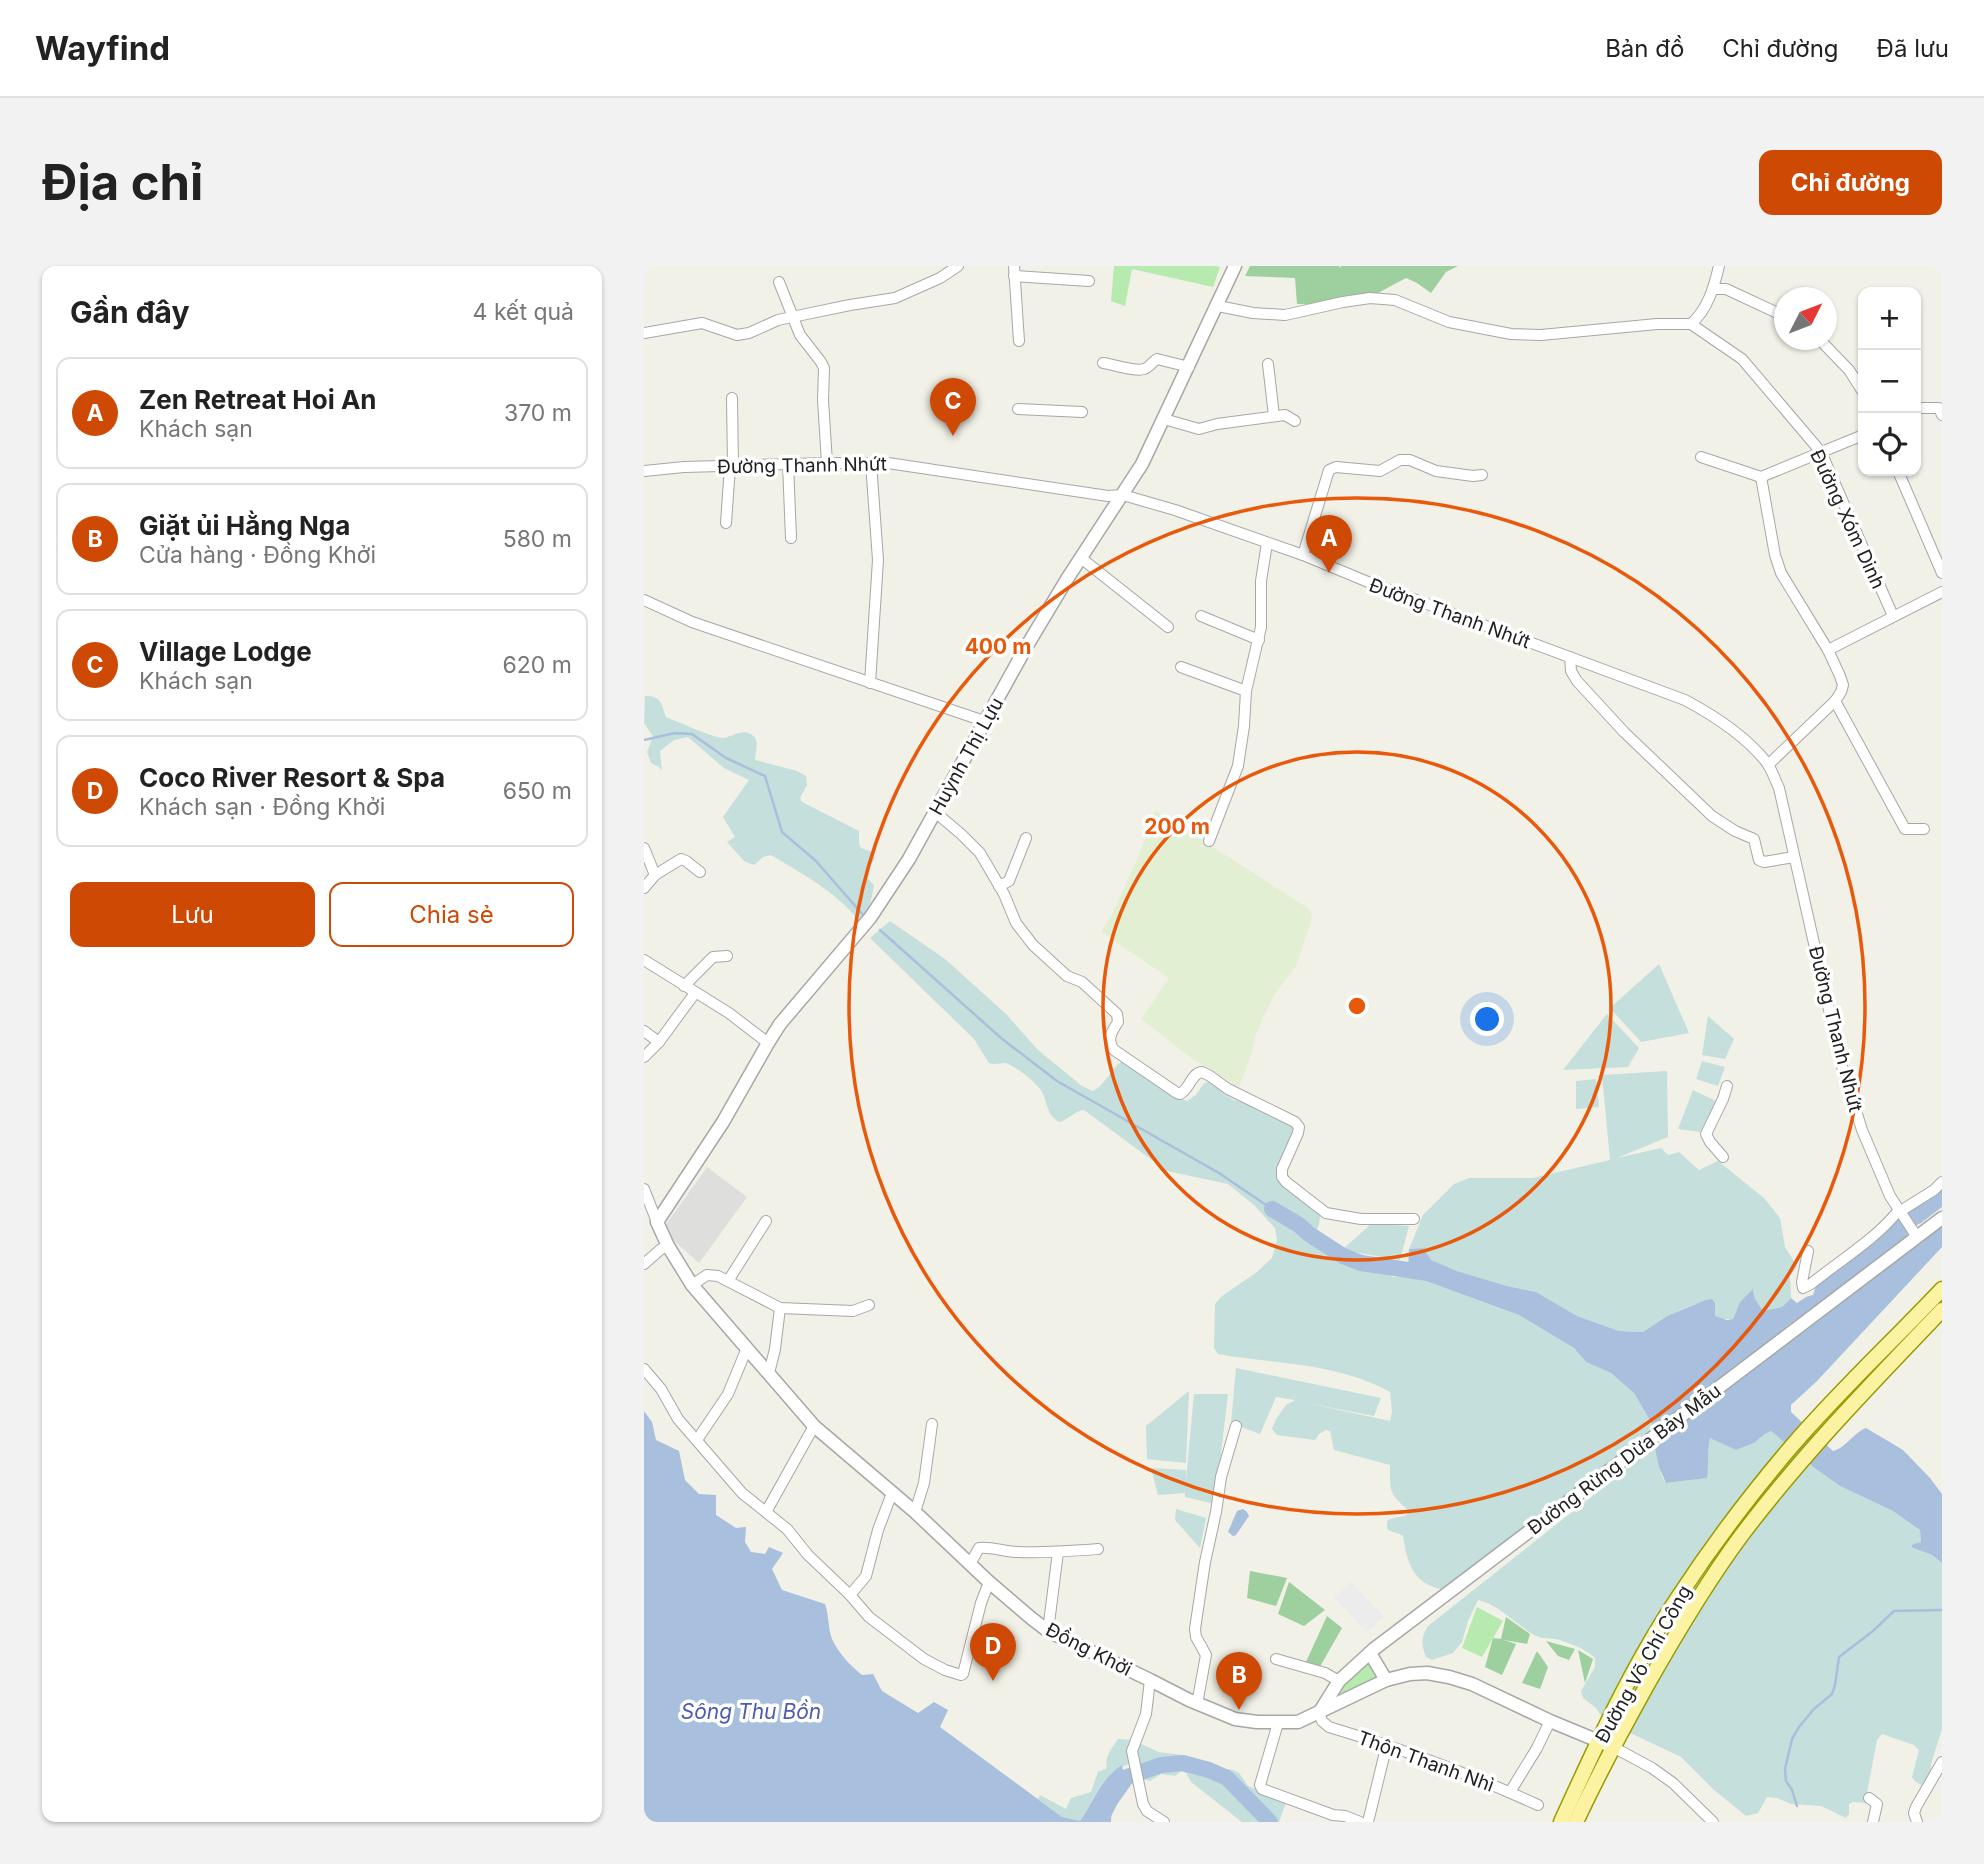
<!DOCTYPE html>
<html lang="vi">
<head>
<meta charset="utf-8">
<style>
	:root { --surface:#fff; --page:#f2f2f2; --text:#222; --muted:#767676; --line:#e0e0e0; --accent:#ce4903 }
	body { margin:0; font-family:Inter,sans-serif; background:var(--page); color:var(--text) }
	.controls { position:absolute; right:21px; top:21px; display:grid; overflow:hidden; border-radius:14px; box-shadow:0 2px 5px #0004 }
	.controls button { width:63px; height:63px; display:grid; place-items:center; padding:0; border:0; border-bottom:2px solid var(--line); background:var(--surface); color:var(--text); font:35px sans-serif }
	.compass { position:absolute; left:1130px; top:21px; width:63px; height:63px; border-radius:50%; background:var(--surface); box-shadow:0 2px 5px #0004; rotate:48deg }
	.you { position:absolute; left:844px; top:754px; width:24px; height:24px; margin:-18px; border:5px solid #fff; border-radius:50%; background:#1a73e8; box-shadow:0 0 0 10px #1a73e833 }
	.badge { display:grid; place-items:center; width:46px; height:46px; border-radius:50%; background:var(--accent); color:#fff; font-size:23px; font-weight:700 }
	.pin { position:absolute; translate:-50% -58px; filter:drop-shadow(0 2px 4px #0008) }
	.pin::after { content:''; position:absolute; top:37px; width:24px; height:21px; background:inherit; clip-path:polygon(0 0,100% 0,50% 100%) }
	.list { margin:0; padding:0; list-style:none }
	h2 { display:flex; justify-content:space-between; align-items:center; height:91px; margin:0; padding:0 28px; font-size:30px }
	h2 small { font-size:23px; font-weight:400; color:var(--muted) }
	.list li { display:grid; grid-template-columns:46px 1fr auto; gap:21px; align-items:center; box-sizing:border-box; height:112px; margin:0 14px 14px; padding:0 14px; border:2px solid var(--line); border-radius:14px }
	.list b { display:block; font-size:26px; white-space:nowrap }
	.list p { margin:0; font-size:23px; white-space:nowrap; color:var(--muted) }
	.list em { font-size:23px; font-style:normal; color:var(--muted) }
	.actions { display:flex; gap:14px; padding:21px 28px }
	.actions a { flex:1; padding:16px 0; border:2px solid var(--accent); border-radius:14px; text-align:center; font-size:24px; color:var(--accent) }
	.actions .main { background:var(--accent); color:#fff }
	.icon { flex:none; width:38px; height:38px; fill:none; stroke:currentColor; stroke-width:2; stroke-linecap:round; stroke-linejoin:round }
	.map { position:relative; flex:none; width:1298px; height:1556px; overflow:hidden; border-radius:14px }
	header { display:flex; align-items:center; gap:42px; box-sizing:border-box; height:98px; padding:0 35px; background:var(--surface); border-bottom:2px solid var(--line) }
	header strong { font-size:33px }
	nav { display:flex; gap:38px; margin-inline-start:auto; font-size:24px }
	.intro { display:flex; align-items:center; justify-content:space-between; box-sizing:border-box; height:168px; padding:0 42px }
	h1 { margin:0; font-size:49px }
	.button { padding:18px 32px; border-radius:14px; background:var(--accent); color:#fff; font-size:24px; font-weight:700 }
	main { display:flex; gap:42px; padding:0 42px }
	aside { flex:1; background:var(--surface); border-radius:14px; box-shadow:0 2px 5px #0004 }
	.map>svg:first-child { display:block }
	.residential { fill:#dededd }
	.farmland { fill:#e3efd3 }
	.grass { fill:#b7eaae }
	.forest { fill:#9dcf9f }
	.wetland { fill:#c4dfdc }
	.parking { fill:#ececec }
	.water { fill:#a8bfdd }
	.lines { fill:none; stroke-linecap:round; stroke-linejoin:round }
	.stream { stroke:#a8bfdd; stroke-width:2.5 }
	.river { stroke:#a8bfdd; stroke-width:16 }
	.minor-casing { stroke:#a7a7a7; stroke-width:12 }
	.tertiary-casing { stroke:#a7a7a7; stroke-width:15 }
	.primary-casing { stroke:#999b02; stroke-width:17 }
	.minor { stroke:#fff; stroke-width:10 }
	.tertiary { stroke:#fff; stroke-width:12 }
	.primary { stroke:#fbf3a2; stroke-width:14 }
	.ring { fill:none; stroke:#e8590c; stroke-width:3.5 }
	.labels { text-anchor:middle; stroke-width:7; stroke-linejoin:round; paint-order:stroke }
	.street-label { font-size:19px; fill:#202020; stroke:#fff }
	.water-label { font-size:21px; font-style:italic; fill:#4d5cb0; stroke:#fff }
	.centre { fill:#e8590c; stroke:#fff; stroke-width:3.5 }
	.ring-label { font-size:21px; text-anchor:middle; font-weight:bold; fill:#e8590c; stroke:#fff; stroke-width:7; stroke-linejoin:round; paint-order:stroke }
</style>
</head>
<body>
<header>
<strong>Wayfind</strong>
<nav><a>Bản đồ</a><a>Chỉ đường</a><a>Đã lưu</a></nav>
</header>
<div class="intro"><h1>Địa chỉ</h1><a class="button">Chỉ đường</a></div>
<main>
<aside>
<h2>Gần đây<small>4 kết quả</small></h2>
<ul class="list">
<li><span class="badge">A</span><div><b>Zen Retreat Hoi An</b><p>Khách sạn</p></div><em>370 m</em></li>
<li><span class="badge">B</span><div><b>Giặt ủi Hằng Nga</b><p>Cửa hàng · Đồng Khởi</p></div><em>580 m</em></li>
<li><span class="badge">C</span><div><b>Village Lodge</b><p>Khách sạn</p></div><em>620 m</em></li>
<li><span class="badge">D</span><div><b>Coco River Resort &amp; Spa</b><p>Khách sạn · Đồng Khởi</p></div><em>650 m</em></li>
</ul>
<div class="actions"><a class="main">Lưu</a><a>Chia sẻ</a></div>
</aside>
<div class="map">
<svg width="1298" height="1556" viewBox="0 0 1298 1556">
	<rect width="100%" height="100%" fill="#f1f1e7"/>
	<path class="residential" d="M63,901L103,931L55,997L18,964Z"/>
	<path class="farmland" d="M511,544L664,642L668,648L666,658L652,700L631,728L619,751L611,771L607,790L595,821L546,791L497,753L525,712L457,666L469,646L496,587Z"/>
	<g class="grass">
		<path d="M470,0H571L576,1L569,21L488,3L481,40L467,35Z"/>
		<path d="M833,1341L859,1355L838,1391L818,1382Z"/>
		<path d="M725,1394L733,1412L699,1428L694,1422Z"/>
	</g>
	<g class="forest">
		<path d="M606,0H695L697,2V0H814L802,6L787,27L773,17L762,12L732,28L667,42L663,38H653L651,12L601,10Z"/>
		<path d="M606,1305L643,1312L632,1340L603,1332Z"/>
		<path d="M645,1316L681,1344L660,1360L634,1348Z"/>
		<path d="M683,1350L698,1362L674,1404L661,1398Z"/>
		<path d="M862,1351L886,1368L883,1378L860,1374L872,1378L858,1409L841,1401L849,1372L857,1373Z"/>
		<path d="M902,1375L931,1383L925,1394L914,1390Z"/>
		<path d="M934,1384L949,1393L941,1417Z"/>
		<path d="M893,1385L904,1401L896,1423L878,1417Z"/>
	</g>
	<g class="wetland">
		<path d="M1,430C18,430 17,438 22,451C32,455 72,473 80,472C89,470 102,460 111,472C115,478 111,487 111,494L153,505L162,510L163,519L156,532L158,536L215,565V578L217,582L228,586L231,592L222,607L223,612L230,619C227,636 226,642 215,655C193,626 158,608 127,589L119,591L110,599L100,595L83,576L91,571L79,551L105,514L80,502L44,471L30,474L16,485L18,505L15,501L7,497L3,486L9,470L0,457Z"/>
		<path d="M246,655L301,693L362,748L394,784L438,820L449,825C462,819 466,802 479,795L535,832L543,835C546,833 549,831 552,829C559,821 557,814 571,816L580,828L590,834L602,837L652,860L638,910L677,944L675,958L669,975C691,990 715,1010 742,1007L749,1011H771L875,1049L930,1082L942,1096L967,1107L990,1127L1011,1163L810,1314L797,1323C768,1317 763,1295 759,1270C754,1266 748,1267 743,1263V1255C750,1250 756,1252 763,1249L764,1244C744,1227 746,1224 746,1199L690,1184L686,1165L682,1164L675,1168L671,1174L633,1169L628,1163L632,1153L642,1139L651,1134L632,1131L616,1168L587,1157L592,1102L737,1132L730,1150L663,1137L746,1155L748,1145L746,1126C694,1097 631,1098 574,1088L570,1082L571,1038L578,1030L613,1006L628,992L633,974L631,962L610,939L584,918L523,905L440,844C429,845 425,854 415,856C403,848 404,840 399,828C396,819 371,799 361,797C356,797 351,799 345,797L330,773L226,672Z"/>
		<path d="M1015,698L1045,767L997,776L966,742Z"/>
		<path d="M963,748L995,782L984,801L919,804Z"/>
		<path d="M1064,750L1090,773L1081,793L1058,789Z"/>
		<path d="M1058,795L1081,801L1074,820L1052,813Z"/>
		<path d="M1023,805L1024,871L973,892L1017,882L1024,889L1035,886L1055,904L1074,895L1120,932L1136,952L1141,981L1153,1000L1146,1010L1147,1032L1138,1041L1119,1045L1111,1033L1110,1024L1096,1036L1089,1053H1076L1051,1038L1023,1050L999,1066L975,1065L933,1050L892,1026L863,1020L813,1005L786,994L779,982L765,983L779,949L810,918L825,912H889L966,894L958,809Z"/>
		<path d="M952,813L955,841L932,843V815Z"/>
		<path d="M1049,824L1072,835L1056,866L1034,863Z"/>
		<path d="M727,958L765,960L756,994L698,984Z"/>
		<path d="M545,1125L542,1197L503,1193L502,1160Z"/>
		<path d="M550,1128H584L571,1238L541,1231V1227L514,1229L507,1202L542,1204V1214Z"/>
		<path d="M1127,1165L1172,1203L1196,1220L1249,1245L1276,1264L1277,1276L1269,1278L1267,1281L1288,1289L1298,1297V1463L1287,1498L1286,1511L1282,1517L1277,1519L1271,1515L1268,1511L1275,1484L1270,1479L1238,1468L1233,1474L1221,1537L1209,1536L1205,1538V1548L1202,1552L1177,1540L1147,1538L1133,1532L1123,1531L1114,1547L1102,1550L1069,1523L1037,1491L961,1455L952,1442L939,1432L937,1425L951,1401V1392C942,1383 924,1376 911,1373C903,1372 898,1373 890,1369C871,1358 856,1339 834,1334L824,1355L818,1376L809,1387L788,1394L782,1391C777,1379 777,1371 784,1360L1005,1185L1011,1183L1018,1211L1022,1217L1062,1212C1065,1198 1063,1185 1066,1171L1092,1184L1110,1177L1121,1168Z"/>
		<path d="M532,1243L562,1252L556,1282L531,1254Z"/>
		<path d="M474,1473L488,1474L515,1486L538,1489L560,1499L589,1504L595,1507L604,1520L640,1533L642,1537L635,1556H598L547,1516L542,1507L537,1505L531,1510L517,1508L506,1515L499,1513L493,1496C457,1503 454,1529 436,1555L418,1551L394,1533L396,1529L422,1543L427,1532L447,1526L454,1506L463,1502C460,1491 468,1482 474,1473Z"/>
	</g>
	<path class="parking" d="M707,1316L740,1350L723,1366L690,1332Z"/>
	<g class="water">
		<path d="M1298,923V941L1277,957L1265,963L1263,970L1163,1047L1151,1054L1011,1163L990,1127L967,1107L942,1096L930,1082L875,1049L771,1011L764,1003L765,983L779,982L787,994L813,1005L863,1020L892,1026L933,1050L975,1065L999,1066L1023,1050L1062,1034L1068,1033L1071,1037V1050L1083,1054L1089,1053L1096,1036L1109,1023L1111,1033L1119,1045L1138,1041L1147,1032L1153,1037L1162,1031L1169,1029L1172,1020L1224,980L1257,951Z"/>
		<path d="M1298,961V981L1173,1115L1147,1139V1146L1189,1185C1202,1182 1209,1167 1222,1162L1259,1184L1286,1212L1298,1228V1297L1288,1289L1267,1281L1269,1278L1277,1276L1276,1264L1249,1245L1196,1220L1172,1203L1127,1165L1121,1168L1110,1177L1092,1184L1066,1172C1063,1185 1065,1198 1063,1212L1022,1217L1015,1201L1011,1183L1019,1175V1170C1113,1102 1204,1030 1298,961Z"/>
		<path d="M0,1145L8,1156L12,1174L35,1185L41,1214L55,1228L72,1229V1249L92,1262L102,1261L101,1276L107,1286L121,1288L125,1281L139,1287L128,1303L138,1324L181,1338C185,1349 184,1363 188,1373C195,1388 206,1399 218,1409L229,1408L238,1425L274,1447L290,1436L304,1444L296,1461L418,1551L436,1555C451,1534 455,1514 478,1499L482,1523L468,1534L467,1556H0Z"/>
		<path d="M599,1243L603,1246L605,1250L592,1269L589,1270L584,1266L593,1245Z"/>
	</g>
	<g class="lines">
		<g class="stream">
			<path d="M0,474L31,467L48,468L82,492L121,510L138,566L172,595L220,650"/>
			<path d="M236,664L357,772L413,815L575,907L628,943"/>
			<path d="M1153,1540L1148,1524L1142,1515L1141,1503L1148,1473L1155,1461L1170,1443L1188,1428L1191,1419L1195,1391L1229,1365L1250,1345L1298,1344"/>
		</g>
		<g class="river">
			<path d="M628,943L655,959L665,968L699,990L717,997L784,1007"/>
			<path d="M455,1556L467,1533L482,1512H480L517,1499L539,1497L565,1504L583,1512L626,1556"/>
		</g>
		<g class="minor-casing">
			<g id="minor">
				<path d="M370,0L375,75"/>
				<path d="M370,10L445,15"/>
				<path d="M135,16L156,69L177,96L180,102L179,134L183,197"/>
				<path d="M1070,23H1082L1140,50"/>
				<path d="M574,40L609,47L641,49L699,36L726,32L751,34L805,56L867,68L897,69L1013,58H1047L1098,93L1177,186L1249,350"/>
				<path d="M1047,58C1064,43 1070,21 1075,0"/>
				<path d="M0,67L58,57L93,69L105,67L134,54L148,51L206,39L251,32L296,12L314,0"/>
				<path d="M1176,74L1205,104L1219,126"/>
				<path d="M459,97C468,98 492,106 500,103C505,102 509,95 513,93L545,101"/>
				<path d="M624,98L630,150"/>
				<path d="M88,132L89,200"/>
				<path d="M374,143L438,146"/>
				<path d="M1272,144L1276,142H1295L1298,149"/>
				<path d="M520,153L555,163L573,158L641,149L651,155"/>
				<path d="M1057,191L1117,211L1219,169"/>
				<path d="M144,198L147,272"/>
				<path d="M0,205L40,201L183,197H244L464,230L479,229L531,244L659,289L724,316L1041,434C1071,450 1102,470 1123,497C1128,504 1131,514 1135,522L1197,797L1218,864L1246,930L1273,971"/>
				<path d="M1254,205L1298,307"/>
				<path d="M1117,211L1131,289L1137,307L1184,384L1196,410L1199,419L1197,426L1191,435L1124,499"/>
				<path d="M82,257L86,200"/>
				<path d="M659,289L685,204L692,201L736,205L756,194H766L792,205L829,210L838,209"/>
				<path d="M437,292L524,361"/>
				<path d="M0,334L48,356L340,455"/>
				<path d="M557,350L615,374"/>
				<path d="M1184,384L1298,326"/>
				<path d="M926,391L927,405L933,415L980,466L1068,550L1091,565L1110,573L1115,594L1120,596L1150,591"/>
				<path d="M537,401L602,425"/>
				<path d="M226,417L234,294L227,197"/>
				<path d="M1191,435L1261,563H1280"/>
				<path d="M291,546L317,568L336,587L360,628L372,657L389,679L423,710L438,716L473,748L474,756C468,765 462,774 470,784L533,827L536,828C546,823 547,807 558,806L566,810L584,823L651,856L655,861L654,867L638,903V911L642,916L682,947L717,953H770"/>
				<path d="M565,575L594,500L600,460L602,425L617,361V315L623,277"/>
				<path d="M0,582L11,609"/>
				<path d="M355,620L365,615L382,572"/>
				<path d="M0,622L11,609L37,593L42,595L56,606"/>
				<path d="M0,694L85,747L124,777"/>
				<path d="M40,720L69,691L83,690"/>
				<path d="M0,765L15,776"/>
				<path d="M0,791L15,776L51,727"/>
				<path d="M1079,891L1066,876L1062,868L1079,833L1083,820"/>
				<path d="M0,923L13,956"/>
				<path d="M1255,946L1290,924L1298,916"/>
				<path d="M1164,985L1158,1016L1159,1022L1167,1018C1196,994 1231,974 1254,945"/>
				<path d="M0,998L17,983L24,980"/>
				<path d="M84,1015L122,955"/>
				<path d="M48,1019L63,1009L74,1010L136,1042L209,1045L225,1039"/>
				<path d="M0,1103L17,1123L34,1153L98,1227L143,1263L164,1289L206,1329L225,1351L280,1393L301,1404L317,1409L319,1408L337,1337L345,1316"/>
				<path d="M125,1107L131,1083L136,1042"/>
				<path d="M53,1174L84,1128L103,1082"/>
				<path d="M122,1246L170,1160"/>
				<path d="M271,1246L280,1217L288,1158"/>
				<path d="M326,1298L335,1282C346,1280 361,1286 374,1286C401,1287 427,1285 454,1283"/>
				<path d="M206,1329L222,1310L234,1264L248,1227"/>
				<path d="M404,1365L414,1286"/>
				<path d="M632,1393L681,1407L695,1415"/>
				<path d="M506,1414L502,1448L488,1485L499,1538L503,1545L520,1556"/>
				<path d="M553,1438L562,1389L552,1371L551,1363L561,1296L572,1246L577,1211L592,1160"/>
				<path d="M675,1447L678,1455L685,1461C756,1482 826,1508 894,1539"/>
				<path d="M634,1457L616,1519L618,1523L689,1549L701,1550L716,1556"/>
				<path d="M969,1481L1008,1502L1029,1517L1069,1556"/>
				<path d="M866,1526L893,1482L906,1455"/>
				<path d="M1225,1532L1233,1538L1229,1556"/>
				<path d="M724,1556L743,1478"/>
				<path d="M1273,1556L1270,1547L1272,1541L1298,1496"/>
			</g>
		</g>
		<g class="tertiary-casing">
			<g id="tertiary">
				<path d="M591,0L498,198L423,313L381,383L265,593L226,652L136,758L124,777L79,856L13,956L24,980L48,1019L170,1160L271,1246L345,1316L387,1352L404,1365L506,1414L545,1434L591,1453L613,1456H654L742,1414L766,1408L783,1407L805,1411L828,1418L906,1455L969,1481"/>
				<path d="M726,1387L742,1414"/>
				<path d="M675,1447L695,1415L730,1383L1298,952"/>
			</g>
		</g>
		<g class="primary-casing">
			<g id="primary">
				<path d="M917,1556C952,1479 988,1400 1035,1330C1069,1278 1107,1228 1147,1181C1194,1126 1248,1076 1298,1023"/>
				<path d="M932,1556C954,1509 978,1464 1003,1419C1032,1368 1062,1317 1097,1270C1158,1189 1228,1117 1298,1044"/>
			</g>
		</g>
		<use href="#minor" class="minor"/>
		<use href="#tertiary" class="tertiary"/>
		<use href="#primary" class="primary"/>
	</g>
	<g class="ring">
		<circle cx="713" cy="740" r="254"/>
		<circle cx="713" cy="740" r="508"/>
	</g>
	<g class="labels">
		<g class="street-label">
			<text transform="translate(158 199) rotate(-1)" y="7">Đường Thanh Nhứt</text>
			<text transform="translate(1204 253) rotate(65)" y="7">Đường Xóm Dinh</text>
			<text transform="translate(806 347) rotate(20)" y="7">Đường Thanh Nhứt</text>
			<text transform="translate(322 490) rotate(-61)" y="7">Huỳnh Thị Lựu</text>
			<text transform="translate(1192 763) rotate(76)" y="7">Đường Thanh Nhứt</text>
			<text transform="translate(980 1193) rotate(-37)" y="7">Đường Rừng Dừa Bảy Mẫu</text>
			<text transform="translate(445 1383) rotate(27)" y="7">Đồng Khởi</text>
			<text transform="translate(999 1398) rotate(-61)" y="7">Đường Võ Chí Công</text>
			<text transform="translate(782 1495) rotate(20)" y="7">Thôn Thanh Nhì</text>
		</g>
		<g class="water-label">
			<text x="107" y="1453">Sông Thu Bồn</text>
		</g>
	</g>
	<circle cx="713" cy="740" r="10" class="centre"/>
	<g class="ring-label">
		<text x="354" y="388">400 m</text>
		<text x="533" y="568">200 m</text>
	</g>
</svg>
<div class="controls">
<button>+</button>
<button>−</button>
<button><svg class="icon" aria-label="locate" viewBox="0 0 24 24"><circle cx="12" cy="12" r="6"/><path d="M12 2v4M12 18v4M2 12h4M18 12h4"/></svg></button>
</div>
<svg class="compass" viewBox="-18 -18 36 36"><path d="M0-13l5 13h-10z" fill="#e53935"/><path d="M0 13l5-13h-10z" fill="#767676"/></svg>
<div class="you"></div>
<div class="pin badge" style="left:685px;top:307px">A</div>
<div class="pin badge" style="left:595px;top:1444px">B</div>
<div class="pin badge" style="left:309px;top:170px">C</div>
<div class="pin badge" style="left:349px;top:1415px">D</div>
</div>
</main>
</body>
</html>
